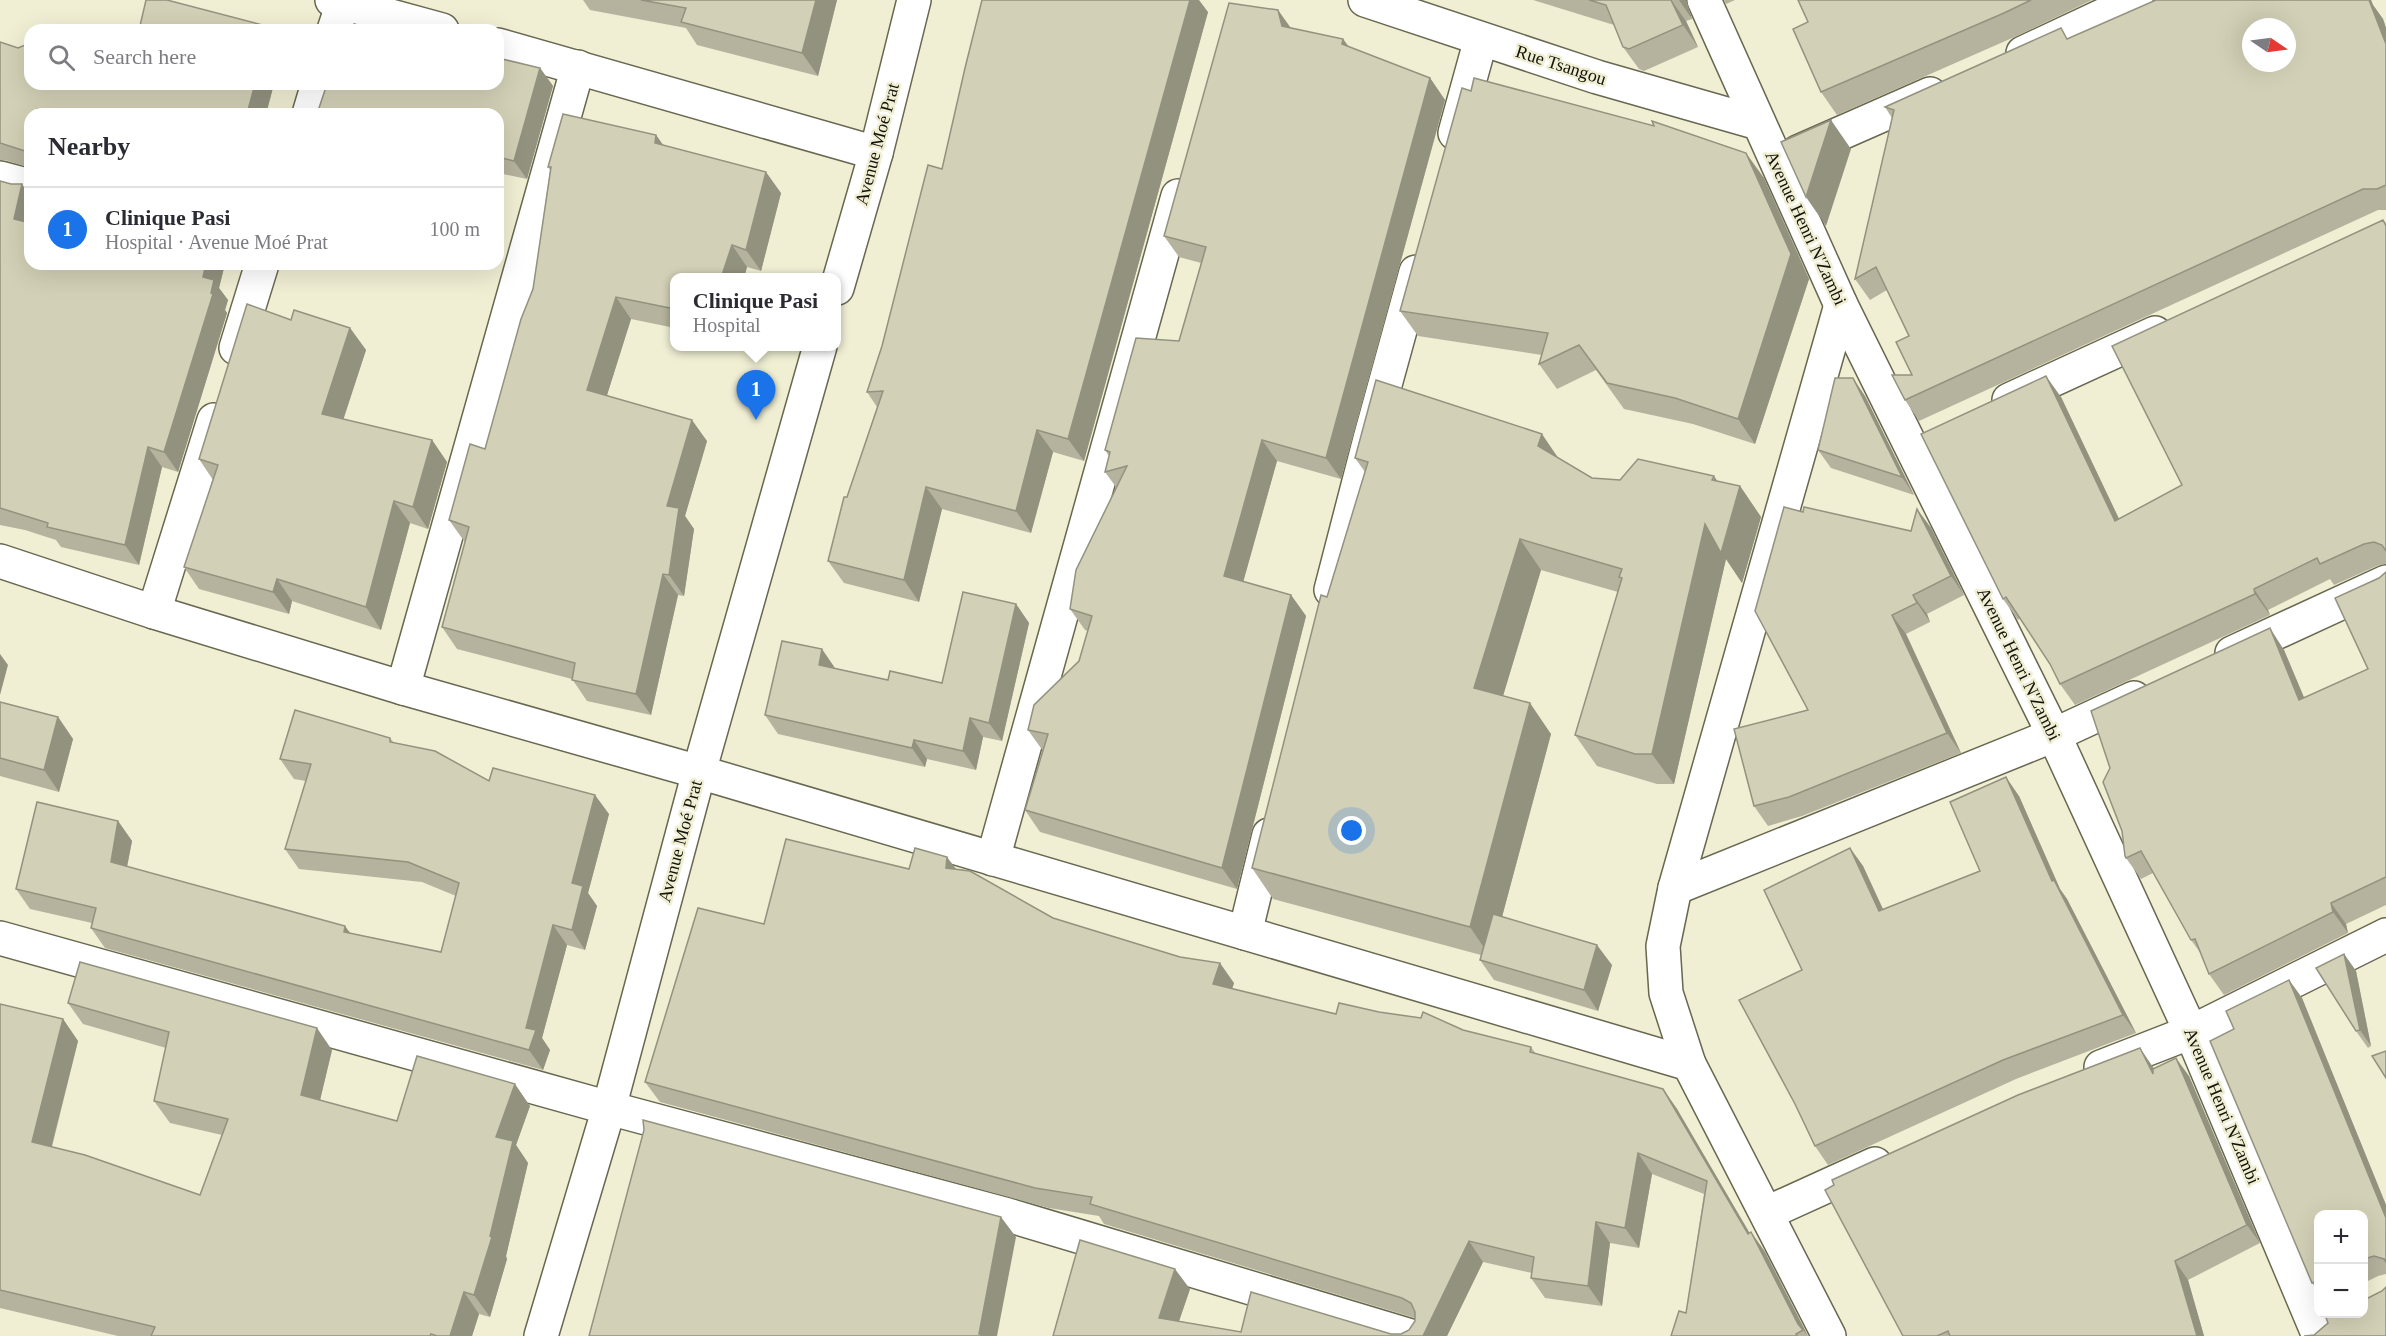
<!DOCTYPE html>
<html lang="en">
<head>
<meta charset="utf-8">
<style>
	:root { --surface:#fff; --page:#f2f2f3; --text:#2b2b33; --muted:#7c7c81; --line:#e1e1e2; --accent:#1a73e8 }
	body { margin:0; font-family:"Times New Roman",serif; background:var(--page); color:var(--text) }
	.controls { position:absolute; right:18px; bottom:18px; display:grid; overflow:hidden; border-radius:12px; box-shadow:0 6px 24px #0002 }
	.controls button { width:54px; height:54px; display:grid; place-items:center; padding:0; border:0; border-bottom:2px solid var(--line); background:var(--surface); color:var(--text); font:30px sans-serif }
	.compass { position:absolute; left:2242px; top:18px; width:54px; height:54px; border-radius:50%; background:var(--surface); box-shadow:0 6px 24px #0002; rotate:103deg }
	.you { position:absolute; left:1352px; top:831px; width:21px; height:21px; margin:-15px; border:4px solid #fff; border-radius:50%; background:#1a73e8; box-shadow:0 0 0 9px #1a73e833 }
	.badge { display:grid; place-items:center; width:39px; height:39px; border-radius:50%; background:var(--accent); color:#fff; font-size:20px; font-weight:700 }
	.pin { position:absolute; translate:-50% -50px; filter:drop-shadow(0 2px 3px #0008) }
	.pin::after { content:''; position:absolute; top:32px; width:21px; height:18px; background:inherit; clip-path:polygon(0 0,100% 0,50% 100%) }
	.popup { position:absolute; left:670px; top:273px; width:171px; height:78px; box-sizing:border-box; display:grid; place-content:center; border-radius:12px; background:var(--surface); filter:drop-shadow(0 2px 4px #0005); font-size:20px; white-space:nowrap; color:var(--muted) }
	.popup b { font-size:22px; color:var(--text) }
	.popup::after { content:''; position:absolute; left:50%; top:100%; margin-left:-12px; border:12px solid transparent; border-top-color:var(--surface) }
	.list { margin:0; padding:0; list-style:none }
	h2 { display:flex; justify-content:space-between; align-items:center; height:78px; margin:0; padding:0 24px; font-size:26px }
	h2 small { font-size:20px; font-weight:400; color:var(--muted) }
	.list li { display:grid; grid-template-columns:39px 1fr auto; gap:18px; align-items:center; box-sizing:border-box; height:84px; padding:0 24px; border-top:2px solid var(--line) }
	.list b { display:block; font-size:22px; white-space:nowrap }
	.list p { margin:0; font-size:20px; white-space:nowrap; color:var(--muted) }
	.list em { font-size:20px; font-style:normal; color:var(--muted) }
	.icon { flex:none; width:33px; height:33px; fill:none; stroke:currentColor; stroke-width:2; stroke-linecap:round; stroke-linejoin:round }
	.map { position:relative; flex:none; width:2386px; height:1336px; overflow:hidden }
	.search { position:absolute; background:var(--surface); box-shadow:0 6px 24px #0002; left:24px; top:24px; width:480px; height:66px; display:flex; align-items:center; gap:15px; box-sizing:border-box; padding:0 21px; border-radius:18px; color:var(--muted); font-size:22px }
	.panel { position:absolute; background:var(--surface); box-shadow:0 6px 24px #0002; left:24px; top:108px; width:480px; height:162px; border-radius:18px }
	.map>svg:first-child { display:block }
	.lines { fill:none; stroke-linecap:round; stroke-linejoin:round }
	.minor-casing { stroke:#686750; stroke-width:36 }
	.tertiary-casing { stroke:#686750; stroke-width:36 }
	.minor { stroke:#fff; stroke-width:33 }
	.tertiary { stroke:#fff; stroke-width:33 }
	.wall { fill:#b5b39d }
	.shaded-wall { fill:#93927f }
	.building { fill:#d2d0b6; stroke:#93927f; stroke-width:1.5; fill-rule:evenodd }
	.labels { text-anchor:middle; stroke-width:5; stroke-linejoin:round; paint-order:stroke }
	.street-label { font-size:18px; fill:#131209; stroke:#f0efd4 }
</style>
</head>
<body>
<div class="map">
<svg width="2386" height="1336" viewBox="0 0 2386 1336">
	<rect width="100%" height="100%" fill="#f0efd4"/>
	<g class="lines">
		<g class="minor-casing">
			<g id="minor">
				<path d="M332,0L442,30"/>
				<path d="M1365,0L1597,77L1758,123"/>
				<path d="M1704,0L1841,305L2054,735L2191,1032L2319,1336"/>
				<path d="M334,30L343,3"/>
				<path d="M498,45L876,153"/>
				<path d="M2023,53L2136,0"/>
				<path d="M309,114L318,84"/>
				<path d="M1455,133L1481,39"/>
				<path d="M1798,152L1930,94"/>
				<path d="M0,178L30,186"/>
				<path d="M236,348L262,264"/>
				<path d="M2009,400L2155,333"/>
				<path d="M0,561L154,612L403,688L699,772L1689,1064"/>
				<path d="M1331,590L1370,439L1416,272"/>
				<path d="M154,612L214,420"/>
				<path d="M2232,653L2386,582"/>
				<path d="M403,688L578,67"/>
				<path d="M993,859L1178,196"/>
				<path d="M1675,888L2054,735L2134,698"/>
				<path d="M1245,933L1269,835"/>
				<path d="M0,938L609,1108L1008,1215L1411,1336"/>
				<path d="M2101,1067L2191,1032L2386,935"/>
				<path d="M1767,1213L1875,1164"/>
				<path d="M1829,1336L1689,1064L1666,993L1663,946L1675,888L1841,305"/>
			</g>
		</g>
		<g class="tertiary-casing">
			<g id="tertiary">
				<path d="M837,288L876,153L914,0"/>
				<path d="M541,1336L609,1108L699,772L820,346"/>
			</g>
		</g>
		<use href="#minor" class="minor"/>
		<use href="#tertiary" class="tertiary"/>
	</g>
	<g class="wall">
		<path d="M583,0H837L818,76L697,45L686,28L590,10Z"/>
		<path d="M1533,0H1686L1692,19L1686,21L1698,47L1644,71L1639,69L1623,47L1614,25Z"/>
		<path d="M1724,0H1735L1726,4Z"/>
		<path d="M1798,0H2092L2019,35L1837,115L1821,92L1808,22Z"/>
		<path d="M2156,0H2371L2373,5L2383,19L2386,28V210H2378L1919,421L1905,400L1912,375L1909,336L1887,290L1870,300L1855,279L1892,118L1885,107L2068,39Z"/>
		<path d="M1208,12L1084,461L1053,452L1031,533L942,509L919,602L844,583L828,561L847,497L877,407L867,392L942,169Z"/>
		<path d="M1290,28L1343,39L1349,47L1430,78L1445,100L1341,479L1277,461L1243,582L1291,595L1306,616L1237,889L1040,832L1025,810L1043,751L1028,730L1079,661L1088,631L1085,630L1070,609L1116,487L1105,472L1109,456L1105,450L1179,341L1201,263L1179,257L1164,236Z"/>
		<path d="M0,42L30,84H274L266,114H30V168L5,160H0Z"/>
		<path d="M540,68L553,86L527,179L498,173V84Z"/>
		<path d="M1471,91L1764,178L1809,279L1755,444L1693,424L1624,409L1596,370L1557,389L1539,364L1542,355L1418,336L1400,311Z"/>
		<path d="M656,135L663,145L781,193L761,271L747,267L744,278H675V328L631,319L607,395L707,441L685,516L694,529L684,596L678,595L651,715L587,701L572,679L457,649L442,627L465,542L464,541L449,520L485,449L533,289L550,170L548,167Z"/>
		<path d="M0,181L30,264H225L219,288L228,300L225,310L227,313L178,472L162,467L139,565L61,547L56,540L25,530L0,525Z"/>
		<path d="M2383,220L2386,223V564L2379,565L2334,585L2330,579L2268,610L2270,615L2075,705L2060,684L2050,664L2020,618L2018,620L2003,599L2061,397L2119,519L2182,485Z"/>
		<path d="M350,328L366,350L343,419L432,440L447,462L428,529L410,523L381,630L292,601L289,614L199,589L184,567L213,480L199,459Z"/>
		<path d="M1865,396L1914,495L1831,468L1818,450Z"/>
		<path d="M1355,458L1559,459L1592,478L1620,480L1717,481L1740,486L1761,517L1742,583L1726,559L1674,784H1657L1597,766L1575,735L1618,592L1541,570L1503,696L1551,734L1502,917L1612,965L1598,1011L1494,980L1480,960L1481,955L1273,899L1252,868L1327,597L1365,472Z"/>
		<path d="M1917,509L1931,528L1964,595L1927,614L1930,622L1906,634L1961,753L1802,816L1768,826L1754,806L1808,710L1803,512L1911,531Z"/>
		<path d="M2386,572V905L2346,924L2348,933L2224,995L2209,974L2202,955L2191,940L2153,873L2141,879L2126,858L2284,650L2304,698L2368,669L2379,578Z"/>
		<path d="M1016,604L1029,623L1002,741L983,737L976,770L927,759L925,767L778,734L765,715L835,668L888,680L942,683Z"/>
		<path d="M0,702L58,717L73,739L59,792L0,776Z"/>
		<path d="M390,738L394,743L489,781L609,814L588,893L597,906L585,950L567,945L542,1038L550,1050L543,1070L105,948L91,928L92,923L30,909L16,889L118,821L132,841L127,867L351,933L441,952L456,896L422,882L299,869L285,849L306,781L294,779L280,759Z"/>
		<path d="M2019,796L2060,889L2067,899L2136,1033L2016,1079L1828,1165L1815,1146L1802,970L1850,848L1863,866L1883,909L1980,871Z"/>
		<path d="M909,869H956L1053,918L1234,983L1232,989L1336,1014L1379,1012L1463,1030L1531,1047L1536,1054L1663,1089L1677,1109L1749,1233L1751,1232L1765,1252L1808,1336H1671L1686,1313L1704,1194L1652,1174L1639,1248L1610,1243L1602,1306L1545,1298L1531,1278L1532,1273L1483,1262L1447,1336H1053L1190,1289L1179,1321L1241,1332L1401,1334L1409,1330L1415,1321V1318L1104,1224L1099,1216L1049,1208L660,1102L645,1082L764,924Z"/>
		<path d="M2344,954L2356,971L2371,1046L2368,1048L2356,1031Z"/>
		<path d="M2289,980L2302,998L2386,1205V1274L2378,1276L2364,1283V1215H2319V1292L2312,1283L2234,1029Z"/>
		<path d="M68,1003L332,1050L320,1100L397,1121L530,1106L516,1145L528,1163L506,1256L507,1259L490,1317L479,1314L472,1336H118L0,1308V1004L63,1019L78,1041L52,1147L200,1195L222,1135L170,1123L154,1101L166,1048L83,1024Z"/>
		<path d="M2154,1068L2189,1076L2260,1243L2188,1280L2204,1336H1903Z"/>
	</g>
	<g class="shaded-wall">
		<path d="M816,0H837L818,76L802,53Z"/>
		<path d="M1190,0H1199L1208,12L1084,461L1068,439Z"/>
		<path d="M1671,0L1686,21L1698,47L1683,25Z"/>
		<path d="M1679,0H1686L1692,19Z"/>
		<path d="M2365,0H2371L2373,5L2383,19L2386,28V44Z"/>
		<path d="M1278,10L1293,31L1282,26Z"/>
		<path d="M1343,39L1358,60L1342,44Z"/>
		<path d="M540,68L553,86L527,179L514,161Z"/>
		<path d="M1430,78L1445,100L1341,479L1326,458Z"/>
		<path d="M255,84H274L266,114H247Z"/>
		<path d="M1831,120L1851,149L1826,226L1806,197Z"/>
		<path d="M656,135L671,156L655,143Z"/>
		<path d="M1746,153L1764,178L1809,279L1755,444L1738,419Z"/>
		<path d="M766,172L781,193L761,271L746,250Z"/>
		<path d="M22,184L30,196V230L14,219Z"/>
		<path d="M732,245L747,267L744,278H721Z"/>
		<path d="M206,264H225L219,288L228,300L225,310L227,313L178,472L164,452Z"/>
		<path d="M616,297L631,319L602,411L587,390Z"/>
		<path d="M350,328L366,350L338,436L322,414Z"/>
		<path d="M2046,376L2061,397L2130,542L2115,521Z"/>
		<path d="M1853,378L1865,396L1914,495L1902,477Z"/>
		<path d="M692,420L707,441L685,516L694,529L684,596L669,575L667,506Z"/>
		<path d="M1037,430L1053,452L1031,533L1016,511Z"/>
		<path d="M1542,434L1563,465L1538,446Z"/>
		<path d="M432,440L447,462L428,529L413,507Z"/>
		<path d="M1262,440L1277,461L1239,597L1224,576Z"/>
		<path d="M148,447L162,467L139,565L125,545Z"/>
		<path d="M1714,476L1734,506L1740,486L1761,517L1742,583L1726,559L1674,784L1652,754Z"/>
		<path d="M926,487L942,509L919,602L904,580Z"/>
		<path d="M394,501L410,523L381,630L366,607Z"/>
		<path d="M1917,509L1931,528L1964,595L1951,576Z"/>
		<path d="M1520,539L1541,570L1496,719L1474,688Z"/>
		<path d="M663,574L678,595L651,715L636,694Z"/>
		<path d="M277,579L292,601L289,614L273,592Z"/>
		<path d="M2254,589L2268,610L2270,615L2255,594Z"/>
		<path d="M1291,595L1306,616L1237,889L1222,868Z"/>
		<path d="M1913,595L1927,614L1930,622L1917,603Z"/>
		<path d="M1016,604L1029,623L1002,741L989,723Z"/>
		<path d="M1892,615L1906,634L1961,753L1947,733Z"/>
		<path d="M2270,628L2284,650L2314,721L2299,700Z"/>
		<path d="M822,649L835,668L819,665Z"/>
		<path d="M0,654L8,665L0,695Z"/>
		<path d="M1530,703L1551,734L1491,958L1470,927Z"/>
		<path d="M58,717L73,739L59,792L44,770Z"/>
		<path d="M970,718L983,737L976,770L963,751Z"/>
		<path d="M914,740L927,759L925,767L912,748Z"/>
		<path d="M2006,777L2019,796L2060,889L2067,899L2136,1033L2123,1015L2052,881Z"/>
		<path d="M595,795L609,814L588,893L597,906L585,950L572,930V883Z"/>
		<path d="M118,821L132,841L124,882L111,862Z"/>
		<path d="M1850,848L1863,866L1892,929L1879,911Z"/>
		<path d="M947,857L962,877L946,868Z"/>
		<path d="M2331,903L2346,924L2348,933L2333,912Z"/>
		<path d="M553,925L567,945L542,1038L550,1050L543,1070L529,1050L526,1028Z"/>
		<path d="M345,926L359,945L344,932Z"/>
		<path d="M1597,945L1612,965L1598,1011L1584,990Z"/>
		<path d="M2344,954L2356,971L2371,1046L2360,1030Z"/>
		<path d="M1220,963L1234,983L1227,1004L1213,984Z"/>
		<path d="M2289,980L2302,998L2386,1205V1218Z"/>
		<path d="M63,1019L78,1041L47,1164L32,1142Z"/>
		<path d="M317,1028L332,1050L316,1117L301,1095Z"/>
		<path d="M2140,1048L2153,1067L2166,1093L2153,1074Z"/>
		<path d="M2176,1058L2189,1076L2260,1243L2247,1225Z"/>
		<path d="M515,1084L530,1106L516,1145L528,1163L506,1256L507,1259L490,1317L474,1295L490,1236L496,1137Z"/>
		<path d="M1663,1089L1677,1109L1762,1254L1748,1234Z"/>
		<path d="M1638,1153L1652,1174L1639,1248L1625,1228Z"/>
		<path d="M1001,1217L1016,1237L997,1336H981L979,1334Z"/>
		<path d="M1596,1222L1610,1243L1602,1306L1588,1286Z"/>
		<path d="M1751,1232L1765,1252L1808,1336L1798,1324Z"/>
		<path d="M1469,1241L1483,1262L1447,1336H1423Z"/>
		<path d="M2175,1261L2188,1280L2204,1336H2197Z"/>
		<path d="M1175,1269L1190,1289L1174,1336L1159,1318Z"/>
		<path d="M464,1292L479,1314L472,1336H450Z"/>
	</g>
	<g class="building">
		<path d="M146,0H167L270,27L269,30H139Z"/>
		<path d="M641,0H816L802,53L681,22L686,8Z"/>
		<path d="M982,0H1190L1068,439L1037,430L1016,511L926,487L904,580L828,561L844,497H847L883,391L867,392L882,346L928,165L942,169L965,68Z"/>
		<path d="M1589,0H1671L1683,25L1629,49L1623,47L1606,5Z"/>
		<path d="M1798,0H2031L2004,13L1821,92L1793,29L1808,22Z"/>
		<path d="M2156,0H2369L2386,44V185L2377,189H2363L1905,400L1892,375H1912L1896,342L1909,336L1876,267L1855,279L1894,110L1885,107L2061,28L2067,39ZM2251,27H2287V63H2251Z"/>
		<path d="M1229,3L1278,10L1282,26L1343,39L1342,44L1430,78L1326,458L1262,440L1224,576L1291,595L1222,868L1025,810L1048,734L1028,730L1034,705L1079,661L1092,616L1070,609L1076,570L1127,466L1105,472L1110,452L1105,450L1136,338L1179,341L1206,247L1164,236Z"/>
		<path d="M0,42L18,48L30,43V84H255L247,114H63L37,109L36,114H30V143L28,152L0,143Z"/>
		<path d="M498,58L540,68L514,161L498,157V114H317L327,84H498Z"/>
		<path d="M1474,78L1654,126L1652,121L1746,153L1791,254L1738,419L1675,398L1607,383L1579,345L1539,364L1548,333L1400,311L1462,88L1471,91Z"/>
		<path d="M563,114L656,135L655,143L766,172L746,250L732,245L721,278H675V309L616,297L587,390L692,420L667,506L679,508L669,575L663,574L636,694L572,680L575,663L442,627L469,527L449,520L470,444L485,449L521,319L533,289L551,167H548Z"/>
		<path d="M1831,120L1806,197L1781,142Z"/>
		<path d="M0,181L11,184H22L14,219L30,223V264H206L203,277L214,280L211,293L213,294L164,452L148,447L125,545L47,527L48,523L0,508Z"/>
		<path d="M2383,220L2386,226V551L2382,545L2374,542L2364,544L2320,564L2317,558L2254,589L2255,594L2060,684L2050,664L2006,597L2003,599L1921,434L2046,376L2115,521L2182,485L2112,346Z"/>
		<path d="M247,304L291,320L294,310L350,328L322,414L432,440L413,507L394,501L366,607L277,579L273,592L184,567L218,465L199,459Z"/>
		<path d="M1835,378H1853L1902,477L1818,450Z"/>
		<path d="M1376,380L1542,434L1538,446L1592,478L1620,480L1638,459L1714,476L1712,480L1740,486L1721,553L1705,524L1652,754H1635L1575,735L1622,578L1619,577L1622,569L1520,539L1474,688L1530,703L1470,927L1252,868L1321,595L1327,597L1368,462L1355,458Z"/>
		<path d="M1784,507L1803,512L1804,507L1911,531L1917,509L1951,576L1913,595L1917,603L1892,615L1947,733L1789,797L1754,806L1734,729L1808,710L1755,611Z"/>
		<path d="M2386,572V877L2331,903L2333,912L2209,974L2195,939L2191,940L2141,851L2126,858L2125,856L2122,831L2103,782L2110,768L2091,711L2270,628L2299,700L2368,669L2335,598L2379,578Z"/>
		<path d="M963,592L1016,604L989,723L970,718L963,751L914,740L912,748L765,715L782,641L822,649L819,665L888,680L890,671L942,683Z"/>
		<path d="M0,702L58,717L44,770L0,758Z"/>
		<path d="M295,710L390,738V742L435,751L489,781L493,768L595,795L572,883L583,886L572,930L553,925L526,1028L536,1030L529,1050L91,928L96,908L16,889L37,802L118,821L111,862L345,926L344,932L441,952L459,883L408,862L285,849L311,764L280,759Z"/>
		<path d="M2006,777L2052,881L2054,880L2123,1015L2003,1060L1815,1146L1795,1104L1739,1000L1802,970L1764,890L1850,848L1879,911L1980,871L1950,802Z"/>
		<path d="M786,839L909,869L915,848L947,857L946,868L970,871L1053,918L1180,957L1220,963L1213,984L1336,1014L1339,1003L1379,1012L1421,1018L1423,1012L1463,1030L1531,1047L1530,1052L1663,1089L1748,1234L1751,1232L1798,1324L1803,1330L1796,1334L1797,1336H1671L1679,1311L1686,1313L1707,1181L1638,1153L1625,1228L1596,1222L1588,1286L1531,1278L1534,1257L1469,1241L1423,1336H1053L1080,1240L1175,1269L1159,1318L1241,1332L1251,1292L1391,1334H1401L1409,1330L1415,1321V1312L1411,1303L1402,1298L1090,1204L1092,1197L1035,1188L645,1082L698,908L764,924Z"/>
		<path d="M1493,914L1597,945L1584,990L1480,960Z"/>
		<path d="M2344,954L2360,1030L2356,1031L2316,968Z"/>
		<path d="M80,962L317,1028L301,1095L397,1121L417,1056L515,1084L496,1137L513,1141L490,1236L492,1237L474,1295L464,1292L450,1336H437L431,1334L430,1336H151L155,1327L0,1290V1004L63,1019L32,1142L85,1155L200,1195L228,1119L154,1101L169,1032L68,1003Z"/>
		<path d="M2289,980L2386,1218V1262L2384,1259L2374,1256L2364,1259V1215H2319V1280L2312,1283L2210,1041L2234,1029L2226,1011Z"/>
		<path d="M2140,1048L2153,1074V1069L2176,1058L2247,1225L2175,1261L2197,1336H1950L1948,1331L1937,1336H1903L1825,1190L1834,1185L1832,1180L2018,1095Z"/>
		<path d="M2386,1051V1078L2372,1056Z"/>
		<path d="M643,1120L1001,1217L979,1334L987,1336H589L644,1130Z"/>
		<path d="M2386,1287V1336H2304L2314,1335L2328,1323L2326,1318L2336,1314H2364V1300L2382,1291Z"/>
	</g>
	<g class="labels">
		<g class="street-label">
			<text transform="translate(1561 65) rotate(18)" y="6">Rue Tsangou</text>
			<text transform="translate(877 144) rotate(-75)" y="6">Avenue Moé Prat</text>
			<text transform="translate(1806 228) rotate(65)" y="6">Avenue Henri N'Zambi</text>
			<text transform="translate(2019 664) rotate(64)" y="6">Avenue Henri N'Zambi</text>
			<text transform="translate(680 841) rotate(-75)" y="6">Avenue Moé Prat</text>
			<text transform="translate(2222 1106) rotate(67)" y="6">Avenue Henri N'Zambi</text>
		</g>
	</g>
</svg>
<div class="controls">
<button>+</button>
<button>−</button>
</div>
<svg class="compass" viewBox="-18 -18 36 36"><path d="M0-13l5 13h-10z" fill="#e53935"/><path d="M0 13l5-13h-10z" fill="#7c7c81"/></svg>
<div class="you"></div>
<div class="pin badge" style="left:756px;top:420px">1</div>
<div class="popup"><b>Clinique Pasi</b>Hospital</div>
<div class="search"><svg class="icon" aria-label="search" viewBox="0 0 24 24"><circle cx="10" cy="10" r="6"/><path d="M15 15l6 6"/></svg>Search here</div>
<section class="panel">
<h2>Nearby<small></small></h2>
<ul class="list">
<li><span class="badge">1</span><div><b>Clinique Pasi</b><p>Hospital · Avenue Moé Prat</p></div><em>100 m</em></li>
</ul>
</section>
</div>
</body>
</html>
